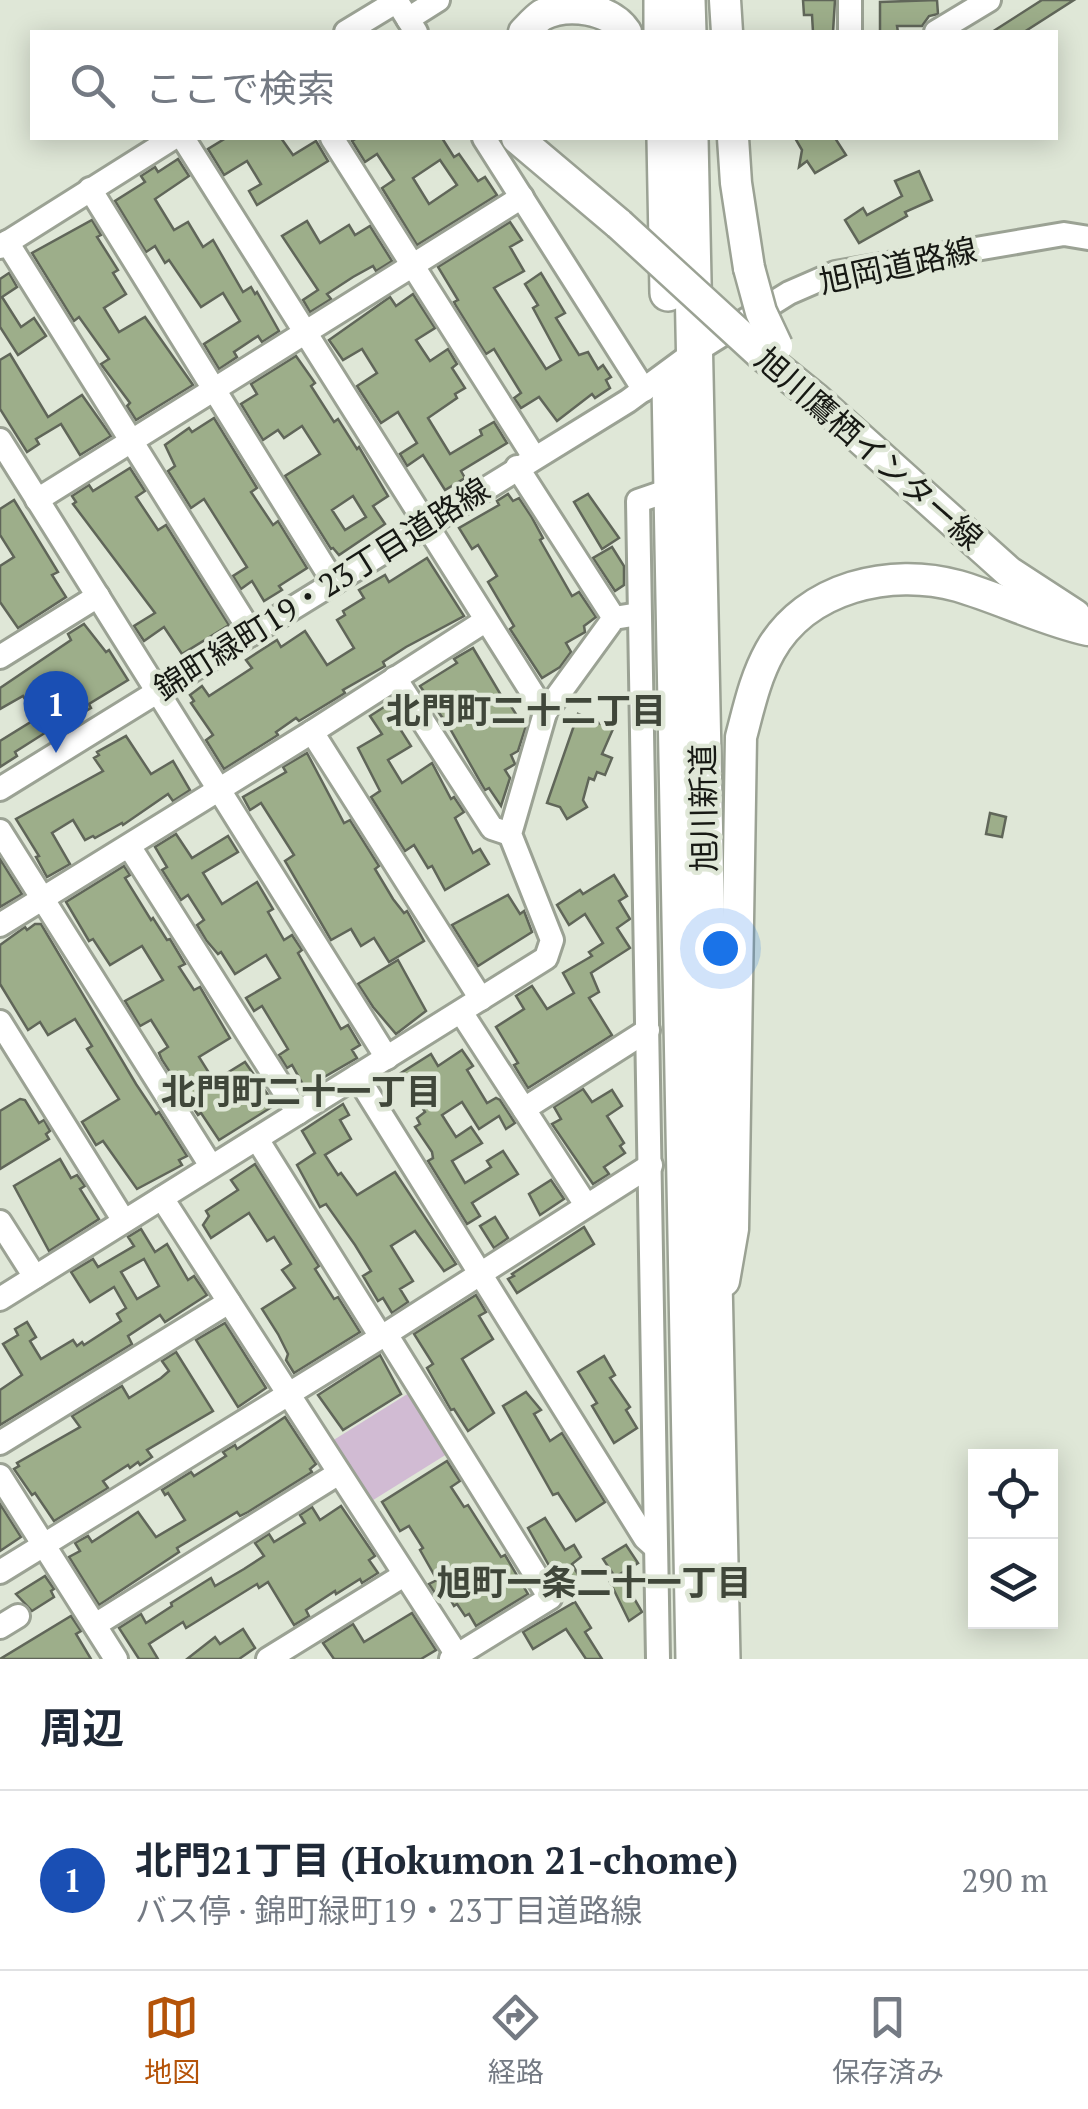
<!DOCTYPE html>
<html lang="ja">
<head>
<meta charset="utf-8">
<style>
	:root { --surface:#fff; --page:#f6f6f7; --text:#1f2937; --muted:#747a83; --line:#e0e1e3; --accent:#b45309 }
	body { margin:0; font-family:"PT Serif","Noto Sans JP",serif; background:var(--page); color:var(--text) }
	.controls { position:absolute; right:30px; bottom:30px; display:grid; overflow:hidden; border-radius:0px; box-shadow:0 5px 25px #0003 }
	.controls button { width:90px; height:90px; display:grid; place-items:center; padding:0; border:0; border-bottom:2px solid var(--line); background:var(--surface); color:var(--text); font:50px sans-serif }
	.you { position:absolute; left:720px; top:948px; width:35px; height:35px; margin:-25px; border:8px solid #fff; border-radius:50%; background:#1a73e8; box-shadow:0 0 0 15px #1a73e833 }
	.badge { display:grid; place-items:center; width:65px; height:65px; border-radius:50%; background:var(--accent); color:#fff; font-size:32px; font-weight:700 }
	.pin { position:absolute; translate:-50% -82px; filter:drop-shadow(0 2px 5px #0008) }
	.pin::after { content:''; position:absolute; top:52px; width:35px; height:30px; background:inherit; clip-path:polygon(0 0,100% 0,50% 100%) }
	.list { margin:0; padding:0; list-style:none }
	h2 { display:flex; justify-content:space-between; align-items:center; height:130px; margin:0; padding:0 40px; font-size:42px }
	h2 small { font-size:32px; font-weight:400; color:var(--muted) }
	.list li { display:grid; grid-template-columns:65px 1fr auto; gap:30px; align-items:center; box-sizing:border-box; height:180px; padding:0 40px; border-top:2px solid var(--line) }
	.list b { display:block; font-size:38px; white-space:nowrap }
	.list p { margin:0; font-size:32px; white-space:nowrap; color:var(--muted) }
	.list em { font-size:32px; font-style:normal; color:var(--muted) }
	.icon { flex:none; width:55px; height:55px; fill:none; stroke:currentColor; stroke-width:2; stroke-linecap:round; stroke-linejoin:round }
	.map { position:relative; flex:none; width:1088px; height:1659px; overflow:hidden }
	.search { position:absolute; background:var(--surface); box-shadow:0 5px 25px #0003; left:30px; right:30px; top:30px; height:110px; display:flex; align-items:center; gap:25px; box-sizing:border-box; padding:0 35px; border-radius:0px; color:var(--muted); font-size:38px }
	.sheet { height:310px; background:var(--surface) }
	nav { display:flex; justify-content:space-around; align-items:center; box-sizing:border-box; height:140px; border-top:2px solid var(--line); background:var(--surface); font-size:28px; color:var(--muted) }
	nav a { display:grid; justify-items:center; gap:5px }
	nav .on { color:var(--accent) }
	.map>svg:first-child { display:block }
	.green { fill:#d1bbd3 }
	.building { fill:#9dae8a; stroke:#606659; stroke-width:2.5; fill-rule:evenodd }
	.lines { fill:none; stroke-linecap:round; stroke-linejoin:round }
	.minor-casing { stroke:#9ba294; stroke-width:28 }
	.major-casing { stroke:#9ba294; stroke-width:35 }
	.highway-casing { stroke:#9ba294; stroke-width:40 }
	.minor { stroke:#fff; stroke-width:22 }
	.major { stroke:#fff; stroke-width:30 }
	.highway { stroke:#fff; stroke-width:35 }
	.major-bridge-casing { stroke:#9ba294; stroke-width:35; stroke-linecap:butt }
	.major-bridge { stroke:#fff; stroke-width:30 }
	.labels { text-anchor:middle; stroke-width:9; stroke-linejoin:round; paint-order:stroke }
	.street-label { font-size:32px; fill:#171914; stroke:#dfe7d7 }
	.neighbourhood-label { font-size:35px; font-weight:bold; fill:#40473a; stroke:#dfe7d7 }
</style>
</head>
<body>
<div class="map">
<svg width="1088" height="1659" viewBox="0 0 1088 1659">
	<rect width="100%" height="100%" fill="#dfe7d7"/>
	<path class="green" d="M409,1393L447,1454L370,1502L332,1441Z"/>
	<g class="building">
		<path d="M803,0H835L833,32H813L812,15H804Z"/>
		<path d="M937,0L938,14L929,16L922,26H897L898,32H880V2Z"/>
		<path d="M1042,0H1074L1024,32H992Z"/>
		<path d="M226,138H281L293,155L316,141L328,161L257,205L249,191L261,184L247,161L224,175L208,149Z"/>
		<path d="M357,138H442L454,157L459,154L478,181L485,177L497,195L417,245L382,188L394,180L377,154L365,162L352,141ZM440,160L457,185L429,204L413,178Z"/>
		<path d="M795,138H835L846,155L815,173L807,161L799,167L802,150Z"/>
		<path d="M178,159L189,176L155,199L174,230L188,222L203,247L213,240L243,292L251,287L255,294L257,292L279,331L262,342L258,336L234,352L237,357L219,369L204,344L240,321L223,293L201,307L169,260L165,263L155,246L146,252L115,201L145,182L141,176L155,167L158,172Z"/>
		<path d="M919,171L932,200L905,212L907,216L859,243L845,220L863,208L867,215L902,196L895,181Z"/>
		<path d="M92,220L101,235L97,237L118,270L113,273L126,294L104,308L119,332L145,317L193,385L136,420L127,406L130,403L101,364L109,359L79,317L74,321L32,253Z"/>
		<path d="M307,221L320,243L349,225L355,235L370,226L392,261L376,271L373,266L353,277L327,294L331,299L310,312L303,300L318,290L282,236Z"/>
		<path d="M510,222L522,240L510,247L524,271L494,288L546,369L561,360L533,308L538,305L525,284L541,273L565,313L556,318L579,355L588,352L598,369L603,365L611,377L606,380L610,388L595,398L592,394L557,421L539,397L521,408L514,398L521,393L494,349L486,354L456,306L454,302L458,300L438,267Z"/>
		<path d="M9,273L17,287L2,297L21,327L34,318L46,336L18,355L0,327V279Z"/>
		<path d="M413,294L435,328L416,340L430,361L448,349L457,364L452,368L465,388L455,394L457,398L428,418L450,454L482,435L480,430L494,422L507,443L461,471L465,478L445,490L423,455L407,466L400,454L417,443L398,412L381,423L357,386L377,373L362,349L343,360L329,340L390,297L396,306Z"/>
		<path d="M10,354L48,417L82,395L111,436L80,455L61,424L36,439L39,444L27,452L0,409V360Z"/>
		<path d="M296,356L315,383L311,386L334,422L338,419L357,449L359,447L388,496L373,506L385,524L339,555L333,548L331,549L285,476L320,454L302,426L284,438L278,430L263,440L241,404L257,394L251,384ZM353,496L366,517L345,530L332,510Z"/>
		<path d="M214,418L257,488L251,492L273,525L278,521L307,568L279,586L282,590L264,601L252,581L241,589L233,576L247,567L204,499L191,508L168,471L175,466L165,445L189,428L192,432Z"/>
		<path d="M130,468L145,491L136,497L158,530L166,525L229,625L182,654L164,627L144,641L134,626L155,613L73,504L76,502L72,496L89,485L93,491Z"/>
		<path d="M508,494L513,501L519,498L531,516L543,538L540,540L572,596L579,592L596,617L584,626L585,632L566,643L571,652L560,667L542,678L510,629L514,626L488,582L497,576L478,545L472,549L459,528L499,505L497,501Z"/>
		<path d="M588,494L619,538L602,549L574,502Z"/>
		<path d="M14,500L58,572L52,575L66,597L18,628L0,602V566L14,557L0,535V509Z"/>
		<path d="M612,547L624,566V585L615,591L593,558Z"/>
		<path d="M427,558L464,616L406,647L383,662L385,666L343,690L345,693L299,721L296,718L276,732L278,735L224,769L206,740L213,735L191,703L194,701L190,695L202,686L209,696L252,668L246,660L277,640L281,647L305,631L327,665L354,648L337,620L345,615L343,611L364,598L359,590L385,575L389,582Z"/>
		<path d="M84,624L106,652L109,650L128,680L89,704L91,708L72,719L68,711L44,725L48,731L15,752L17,756L0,767V741L37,718L23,696L0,709V688L71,640L68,634Z"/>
		<path d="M473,648L505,702L507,700L519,719L523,716L527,723L518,751L511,755L515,764L505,770L510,778L501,806L489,788L485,790L449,727L420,686L457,663L454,659Z"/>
		<path d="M392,702L402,716L395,721L411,746L388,760L402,783L432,763L451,799L454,797L464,812L455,818L473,853L480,849L489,864L445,890L432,866L428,868L414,845L405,851L371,797L380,791L358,748L382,734L370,716Z"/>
		<path d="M578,714L613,729L602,754L612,758L605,775L597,772L594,780L589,778L583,800L587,807L567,819L560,807L547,803Z"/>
		<path d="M126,736L151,774L173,761L190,790L173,801L168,794L123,825L122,823L95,838L93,836L85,840L73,820L52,833L70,864L47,877L36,857L39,856L16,819L103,771L94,758L99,755L97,752Z"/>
		<path d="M307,753L344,823L350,820L379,866L375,869L393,899L404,913L407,911L424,941L389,962L374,938L361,946L351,929L331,940L285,861L294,855L261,803L250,810L243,797L286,772L283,767Z"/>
		<path d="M990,813L1006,817L1002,837L986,834Z"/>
		<path d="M176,834L192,858L228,836L238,852L203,873L222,904L257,882L273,909L268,912L284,940L292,935L302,950L298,953L341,1029L348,1025L360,1045L352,1050L357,1058L305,1088L292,1065L287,1068L279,1055L288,1049L262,1006L254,1011L246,998L280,978L266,955L235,974L221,952L218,954L206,940L197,925L204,920L188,895L181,900L162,870L167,867L155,847Z"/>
		<path d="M0,859L22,894L0,907Z"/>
		<path d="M124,866L130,875L125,878L151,920L153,918L167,940L170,939L185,964L179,967L194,990L200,987L230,1038L199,1057L214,1081L245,1062L275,1105L219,1140L201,1113L198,1115L162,1060L159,1053L168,1047L151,1020L140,1026L125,1001L163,980L142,946L110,965L93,939L89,941L66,902Z"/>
		<path d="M614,875L627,896L619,901L630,919L617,928L630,948L591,973L599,992L589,998L612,1035L528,1088L514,1065L518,1063L496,1027L524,1009L516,996L532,986L547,1009L574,993L563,973L592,956L589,952L603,943L585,914L569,925L557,905L580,890L583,894Z"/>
		<path d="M508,895L520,914L524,911L532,932L478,966L452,925Z"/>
		<path d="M35,924H41L136,1084L156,1114L159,1112L187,1156L179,1160L182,1165L137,1189L103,1141L96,1145L82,1122L119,1099L87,1049L92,1046L75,1019L48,1035L40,1022L28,1030L0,984V945L25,927L27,930Z"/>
		<path d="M398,960L426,1011L396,1034L373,1007L358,984Z"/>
		<path d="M462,1050L473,1066L467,1070L487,1103L496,1098L500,1100L515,1123L506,1129L499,1116L479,1129L462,1102L442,1115L456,1137L471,1127L482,1143L452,1161L465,1183L491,1167L487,1161L503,1151L518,1174L472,1203L480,1216L467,1224L428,1161L433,1158L432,1152L415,1127L420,1124L417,1118L425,1112L401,1073L431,1054L438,1066Z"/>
		<path d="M583,1089L592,1102L612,1090L622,1106L607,1116L624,1143L620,1146L625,1153L604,1167L609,1174L593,1184L552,1124L561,1119L554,1107Z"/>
		<path d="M20,1099L25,1100L39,1123L44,1120L50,1131L46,1134L49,1139L0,1169V1111Z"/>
		<path d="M343,1104L349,1115L340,1120L351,1139L325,1155L338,1175L341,1173L357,1195L395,1172L456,1264L444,1271L415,1231L391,1246L413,1281L400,1289L408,1302L392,1313L383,1298L378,1301L363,1276L371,1271L355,1245L326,1204L320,1207L297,1165L315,1153L302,1131Z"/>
		<path d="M60,1159L71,1178L77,1175L85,1186L80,1189L99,1219L49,1251L14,1186Z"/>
		<path d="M255,1164L319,1266L315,1269L334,1299L338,1297L360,1332L294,1373L286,1360L288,1354L278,1334L262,1309L295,1288L282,1270L291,1264L274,1237L267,1241L249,1213L211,1238L203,1225L209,1216L206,1211L238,1190L231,1180Z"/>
		<path d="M551,1180L564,1199L540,1215L529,1194Z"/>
		<path d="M495,1217L508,1238L494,1248L480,1226Z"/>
		<path d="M584,1227L594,1244L517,1293L508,1279L514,1276L512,1274Z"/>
		<path d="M141,1229L155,1252L167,1244L188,1280L194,1276L207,1295L165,1322L160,1315L128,1336L132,1344L0,1425V1390L22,1375L3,1344L18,1335L15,1329L27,1322L36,1337L30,1341L41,1359L73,1340L77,1346L82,1342L84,1345L121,1321L117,1314L126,1308L114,1287L90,1302L71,1272L93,1259L98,1267L134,1246L128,1237ZM144,1259L159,1286L137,1299L121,1272Z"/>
		<path d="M476,1295L486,1312L479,1316L493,1339L462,1359L494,1413L468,1431L454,1409L451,1410L427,1368L433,1364L414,1334Z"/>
		<path d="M225,1323L266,1388L238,1407L196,1340Z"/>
		<path d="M176,1352L213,1411L147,1450L152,1457L140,1465L138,1462L130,1468L128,1465L103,1481L108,1488L54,1521L35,1493L32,1495L14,1469L19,1466L17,1463L80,1427L72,1416L122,1386L129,1398L161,1378L169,1371L162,1361Z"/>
		<path d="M380,1355L401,1394L343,1430L318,1395Z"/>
		<path d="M604,1356L615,1375L610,1378L630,1407L626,1410L637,1428L614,1443L592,1406L597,1403L578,1372Z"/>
		<path d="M526,1392L541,1410L534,1414L550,1441L562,1433L605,1502L576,1521L558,1493L553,1495L503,1406Z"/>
		<path d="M285,1417L316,1464L310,1469L312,1472L248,1512L240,1516L237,1512L177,1548L179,1552L99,1605L69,1557L80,1551L75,1543L88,1536L92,1542L138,1512L156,1537L185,1520L168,1493L165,1495L162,1490L191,1472L194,1476L226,1456L223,1452L235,1445L237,1449Z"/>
		<path d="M447,1461L460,1481L451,1487L464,1507L468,1505L501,1557L505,1555L528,1594L476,1626L469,1614L465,1616L457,1604L454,1606L445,1590L437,1596L429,1584L437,1580L420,1550L423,1548L409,1526L400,1531L382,1502Z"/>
		<path d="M0,1504L21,1537L0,1551Z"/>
		<path d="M341,1506L375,1556L369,1560L378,1573L362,1583L360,1579L336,1594L335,1591L306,1610L309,1616L294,1625L268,1582L259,1588L257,1584L186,1628L183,1622L149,1644L158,1659H139L119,1628L141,1614L146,1623L172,1606L171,1603L211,1578L215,1586L244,1569L264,1556L255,1543L269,1534L274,1542L305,1523L300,1515L312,1507L320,1520Z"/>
		<path d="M545,1518L565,1550L574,1545L581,1557L572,1564L579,1576L561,1587L528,1528Z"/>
		<path d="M626,1545L638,1563L615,1577L603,1559Z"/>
		<path d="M45,1576L54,1589L51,1591L54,1597L32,1611L16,1594Z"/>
		<path d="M621,1576L642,1612L629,1621L610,1582Z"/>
		<path d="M575,1602L591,1628L585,1632L602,1659H586L566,1629L533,1649L523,1632Z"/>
		<path d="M412,1613L436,1650L421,1659H334L323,1643L353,1624L364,1642Z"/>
		<path d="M71,1616L81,1631L76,1634L91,1659H0Z"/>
		<path d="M243,1629L255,1648L239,1659H187L215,1637L220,1644Z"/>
	</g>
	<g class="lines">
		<g class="minor-casing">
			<g id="minor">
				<path d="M396,0L416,32"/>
				<path d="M850,0V32"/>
				<path d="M408,19L438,0"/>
				<path d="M346,32L397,1"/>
				<path d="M936,32L989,0"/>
				<path d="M183,138L545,713"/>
				<path d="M332,138L534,457"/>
				<path d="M484,138L644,390"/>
				<path d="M90,189L334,583"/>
				<path d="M7,242L252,634"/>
				<path d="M0,247L173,138"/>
				<path d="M0,440L387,1058"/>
				<path d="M517,467L614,618"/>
				<path d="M37,500L522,197"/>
				<path d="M0,657L98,596"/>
				<path d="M395,678L492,828L510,834"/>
				<path d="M312,732L481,999"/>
				<path d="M0,789L628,401L693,353L789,293L835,273L1064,234L1088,238"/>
				<path d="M0,831L211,1166"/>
				<path d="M129,846L298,1113"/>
				<path d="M0,925L312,732L485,621"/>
				<path d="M461,1012L586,1205"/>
				<path d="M0,1022L124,1221"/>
				<path d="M357,1076L645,1538L656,1548"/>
				<path d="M524,1109L648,1030"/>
				<path d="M257,1139L381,1337"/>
				<path d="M162,1198L457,1655"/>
				<path d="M0,1222L35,1277"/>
				<path d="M0,1299L546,958L552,940L510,834L545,713L614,618L639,614"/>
				<path d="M386,1334L550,1598L451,1659"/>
				<path d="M0,1443L229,1302"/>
				<path d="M0,1476L116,1659"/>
				<path d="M0,1572L386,1334L651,1165"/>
				<path d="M95,1625L339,1473"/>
				<path d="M0,1627L18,1616"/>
				<path d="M268,1659L404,1575"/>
				<path d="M658,1659L638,501L670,490"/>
			</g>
		</g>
		<g class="major-casing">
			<g id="major">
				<path d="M725,0L727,32"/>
				<path d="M524,32C529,27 536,19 542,15C568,2 610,8 626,32"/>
				<path d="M517,138L619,224"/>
				<path d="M733,138L736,183L749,268"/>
				<path d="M763,356L815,398L1009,572L1075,615"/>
				<path d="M724,1281L733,1229L741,737C749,707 755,678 770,651C806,587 891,567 958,586C1002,599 1043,620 1088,630"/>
			</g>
		</g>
		<g class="highway-casing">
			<g id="highway">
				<path d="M662,0V32"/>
				<path d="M687,0L688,32"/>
				<path d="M665,138L668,293"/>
				<path d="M690,138L722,1659"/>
				<path d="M670,385L694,1659"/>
			</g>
		</g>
		<use href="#minor" class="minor"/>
		<use href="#major" class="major"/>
		<use href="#highway" class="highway"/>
		<g class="major-bridge-casing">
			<g id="major-bridge">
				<path d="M619,224L763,356"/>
				<path d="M749,268L761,312L777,346"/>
			</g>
		</g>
		<use href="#major-bridge" class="major-bridge"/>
	</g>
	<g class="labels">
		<g class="street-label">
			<text transform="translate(898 266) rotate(-12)" y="11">旭岡道路線</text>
			<text transform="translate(869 449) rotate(41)" y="11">旭川鷹栖インター線</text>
			<text transform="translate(322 589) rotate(-32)" y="11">錦町緑町19・23丁目道路線</text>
			<text transform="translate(704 808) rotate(-91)" y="11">旭川新道</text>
		</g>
		<g class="neighbourhood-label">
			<text x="526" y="723">北門町二十二丁目</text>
			<text x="301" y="1104">北門町二十一丁目</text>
			<text x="594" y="1595">旭町一条二十一丁目</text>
		</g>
	</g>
</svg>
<div class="controls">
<button><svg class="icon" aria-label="locate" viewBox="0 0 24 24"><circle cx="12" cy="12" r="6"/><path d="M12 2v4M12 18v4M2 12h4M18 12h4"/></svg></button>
<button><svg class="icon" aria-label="layers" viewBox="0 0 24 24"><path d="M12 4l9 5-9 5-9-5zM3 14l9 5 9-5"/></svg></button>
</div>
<div class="you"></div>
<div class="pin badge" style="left:56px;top:753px;background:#1a4fb4">1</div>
<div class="search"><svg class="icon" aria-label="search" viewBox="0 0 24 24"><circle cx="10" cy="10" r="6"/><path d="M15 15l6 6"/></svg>ここで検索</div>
</div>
<section class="sheet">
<h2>周辺<small></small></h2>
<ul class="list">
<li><span class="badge" style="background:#1a4fb4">1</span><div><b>北門21丁目 (Hokumon 21-chome)</b><p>バス停 · 錦町緑町19・23丁目道路線</p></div><em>290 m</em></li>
</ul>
</section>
<nav>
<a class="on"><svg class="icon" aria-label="map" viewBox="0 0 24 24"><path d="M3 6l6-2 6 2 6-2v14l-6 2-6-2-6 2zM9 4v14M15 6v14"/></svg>地図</a>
<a><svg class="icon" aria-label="directions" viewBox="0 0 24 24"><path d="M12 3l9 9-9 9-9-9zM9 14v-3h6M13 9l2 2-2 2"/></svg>経路</a>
<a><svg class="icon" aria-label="saved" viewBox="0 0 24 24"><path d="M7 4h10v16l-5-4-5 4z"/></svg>保存済み</a>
</nav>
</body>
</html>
